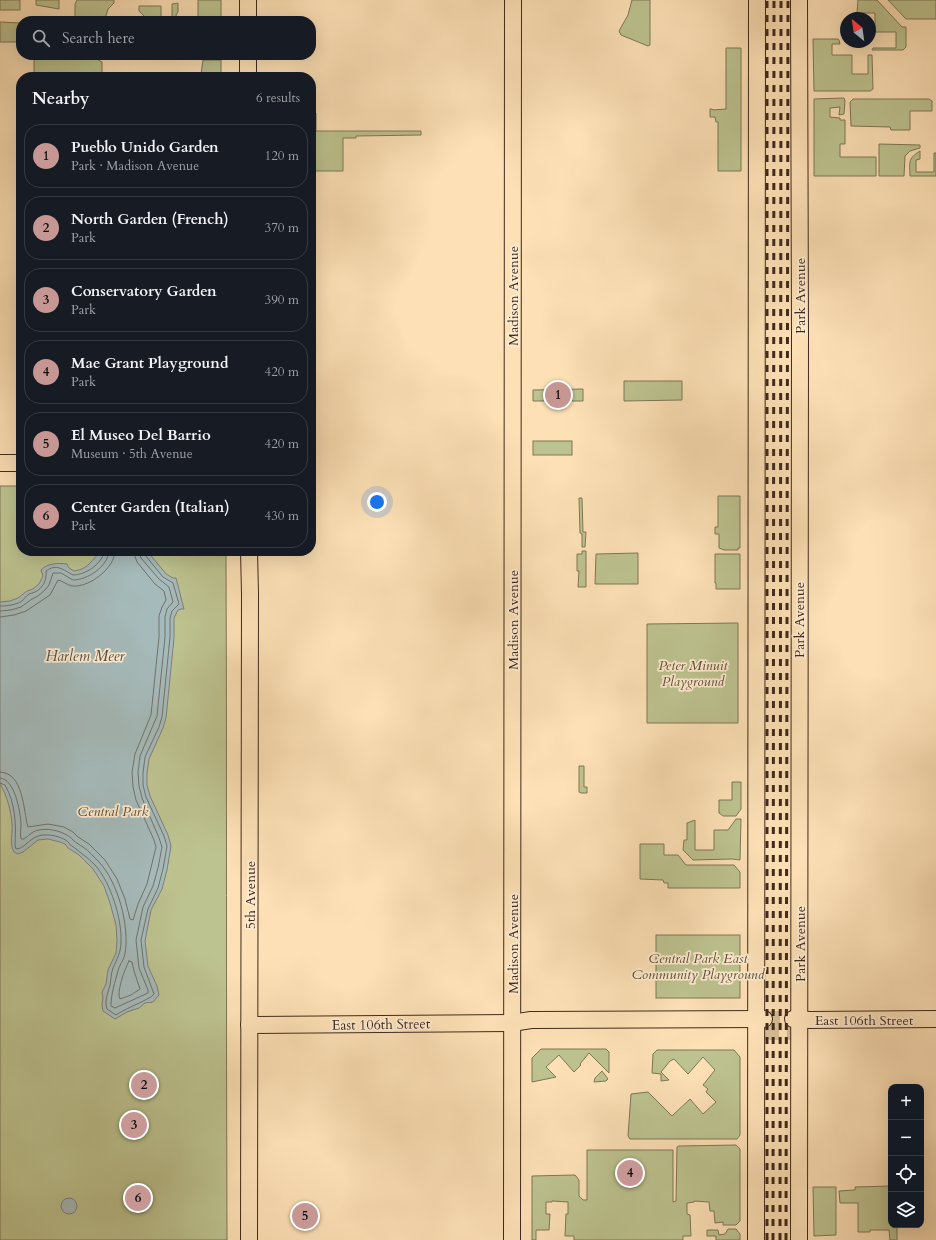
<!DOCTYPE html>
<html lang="en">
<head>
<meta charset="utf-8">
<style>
	:root { --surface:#171b24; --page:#242831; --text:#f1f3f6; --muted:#9ea1a6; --line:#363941; --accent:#c59692 }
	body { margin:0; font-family:Cardo,serif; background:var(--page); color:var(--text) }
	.controls { position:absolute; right:12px; bottom:12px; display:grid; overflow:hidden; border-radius:8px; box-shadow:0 4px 16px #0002 }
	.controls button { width:36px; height:36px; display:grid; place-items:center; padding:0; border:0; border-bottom:1px solid var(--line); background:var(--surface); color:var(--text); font:20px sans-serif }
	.compass { position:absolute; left:840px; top:12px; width:36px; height:36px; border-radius:50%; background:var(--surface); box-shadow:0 4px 16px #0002; rotate:331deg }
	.you { position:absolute; left:377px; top:502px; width:14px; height:14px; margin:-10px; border:3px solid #fff; border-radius:50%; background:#1a73e8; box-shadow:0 0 0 6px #1a73e833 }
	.badge { display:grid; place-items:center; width:26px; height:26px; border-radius:50%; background:var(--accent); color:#111; font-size:13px; font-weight:700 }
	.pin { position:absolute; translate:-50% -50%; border:2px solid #fff; box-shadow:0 1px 4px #0006 }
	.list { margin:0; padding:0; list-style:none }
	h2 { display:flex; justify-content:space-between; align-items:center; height:52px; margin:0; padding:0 16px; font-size:17px }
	h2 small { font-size:13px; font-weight:400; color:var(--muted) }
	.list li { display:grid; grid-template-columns:26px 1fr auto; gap:12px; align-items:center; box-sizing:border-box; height:64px; margin:0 8px 8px; padding:0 8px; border:1px solid var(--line); border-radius:16px }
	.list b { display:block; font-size:15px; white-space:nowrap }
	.list p { margin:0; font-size:13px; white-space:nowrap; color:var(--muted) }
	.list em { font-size:13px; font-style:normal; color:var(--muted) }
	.icon { flex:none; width:22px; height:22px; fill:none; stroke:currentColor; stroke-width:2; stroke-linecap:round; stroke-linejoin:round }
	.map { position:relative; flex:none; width:936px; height:1240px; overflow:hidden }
	.search { position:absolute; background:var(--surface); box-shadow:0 4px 16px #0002; left:16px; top:16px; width:300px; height:44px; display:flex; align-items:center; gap:10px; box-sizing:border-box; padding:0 14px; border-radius:16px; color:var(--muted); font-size:15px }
	.panel { position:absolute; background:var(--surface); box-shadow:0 4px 16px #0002; left:16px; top:72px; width:300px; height:484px; border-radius:16px }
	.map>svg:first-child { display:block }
	.green { fill:#bdc390; stroke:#7e7656 }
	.water { fill:#a5baba; stroke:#7d807a }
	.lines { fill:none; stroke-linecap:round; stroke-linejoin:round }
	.shore { stroke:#72726a; stroke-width:1 }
	.major-tunnel { stroke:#d7bc97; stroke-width:16; stroke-dasharray:16 8; stroke-linecap:butt }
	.major-casing { stroke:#402a1b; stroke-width:18 }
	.major { stroke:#fde0b6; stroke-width:16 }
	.rail { stroke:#402a1b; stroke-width:3; stroke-dasharray:7 7; stroke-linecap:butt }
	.labels { text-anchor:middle; stroke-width:3.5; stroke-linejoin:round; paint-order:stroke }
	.street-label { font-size:14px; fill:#402a1b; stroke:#feebd0 }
	.park-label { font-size:14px; font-style:italic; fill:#5f5038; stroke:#feebd0 }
	.water-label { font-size:15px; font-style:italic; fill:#594e43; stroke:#feebd0 }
</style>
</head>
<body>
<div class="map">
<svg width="936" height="1240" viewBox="0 0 936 1240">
	<rect width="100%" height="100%" fill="#fde0b6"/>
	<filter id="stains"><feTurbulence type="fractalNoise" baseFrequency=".005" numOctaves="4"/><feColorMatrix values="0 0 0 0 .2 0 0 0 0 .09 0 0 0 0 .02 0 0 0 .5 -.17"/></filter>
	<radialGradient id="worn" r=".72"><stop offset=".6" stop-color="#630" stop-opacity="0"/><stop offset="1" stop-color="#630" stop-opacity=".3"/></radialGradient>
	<g class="green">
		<rect x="0" y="0" width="20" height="10"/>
		<path d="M36,0H59V9L36,5Z"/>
		<path d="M77,0H114V3L108,9L105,19L103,21H78L75,17V4Z"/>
		<rect x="198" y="0" width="23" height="21"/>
		<path d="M632,0H650V45L648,46L621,35L619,31L628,15Z"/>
		<path d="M858,0H877L902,27H906V47L903,50H872L873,48H896V32H875V13H857Z"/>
		<path d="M888,0H936V19H906Z"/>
		<path d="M178,3V12L176,15L178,21H172V4Z"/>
		<path d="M139,6H161V21H149L139,11Z"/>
		<path d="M0,22L20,23L21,27V42H0Z"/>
		<path d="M813,39H838L839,40L840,44H832V55H852V74H868V55H872L873,89L870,91H814Z"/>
		<path d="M726,48H741V171H718V122H716L715,117H710V109H712L713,110L726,109Z"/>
		<path d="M36,58H95L102,62V77H81L79,76L78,77H54L52,75L50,77H34V61Z"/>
		<path d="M203,60H221V77H203L201,74Z"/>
		<path d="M844,98L845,101L844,114L839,115L840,107L830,108V117L840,118V120H845V144H840V157H876V176H814V99Z"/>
		<path d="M853,99H929L932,101V111H910V130H891L890,127L851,126L850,102Z"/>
		<path d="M311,113H316V131H421V135L356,136V138H343V171H311Z"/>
		<path d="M879,144L920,145V148L910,151L905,156L904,176H879Z"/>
		<path d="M920,151V159L916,160V172H934V153H936V176H910C910,163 907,159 920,151Z"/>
		<path d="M624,381H682V400L624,401Z"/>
		<path d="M583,389V401H533V390Z"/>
		<rect x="533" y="441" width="39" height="14"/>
		<path d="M0,486H21V551H226C227,781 226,1010 227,1240H0Z"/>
		<path d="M718,496H740V548H738V550H724L719,548V534H715V527H718Z"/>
		<path d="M579,498H582L583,532H586L585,547H582V534L580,533Z"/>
		<path d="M582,551H586V587H578L579,571H577V554H582Z"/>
		<path d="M638,553V584H595L596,554Z"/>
		<path d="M715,554H740V589H716V583H715Z"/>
		<path d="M738,623V723H647V624Z"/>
		<path d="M579,766H584V787H587V793H581L579,792Z"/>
		<path d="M732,782H741V809L736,816H723L719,813V800H732Z"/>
		<path d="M736,819H741L740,860L732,859L693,860L683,850L684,840H687V823L695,820V850H714V830H728Z"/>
		<path d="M640,844H664V855H678L686,865H734L740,872V888H668V883H664L663,880L640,879Z"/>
		<rect x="656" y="935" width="84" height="63"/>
		<path d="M541,1049H606L609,1052V1073L589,1053L580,1064L581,1065L574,1072L559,1055L546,1067L556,1077L532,1082V1058Z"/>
		<path d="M657,1050H734L740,1057V1135L737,1139H630L628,1136L631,1094L648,1092L672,1116L690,1099L703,1114L716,1102L706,1092L708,1089L703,1085L715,1070L703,1057L688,1074L674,1059L670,1061L661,1072L669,1080L661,1081V1074L652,1073L653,1054Z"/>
		<path d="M602,1071L608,1079L606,1081L594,1082L595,1078Z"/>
		<path d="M736,1145L740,1149V1221L736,1225H723V1222L715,1223L714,1211H710L709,1202L694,1201V1202L687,1203V1214L690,1215L691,1236H683V1240H574V1236H565L566,1214H568V1202L552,1201V1202H546V1214H550L549,1230H536V1240H532V1176L575,1175L579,1180V1196L583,1200H587V1150H673V1202L676,1201L677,1147L679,1146Z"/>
		<path d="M891,1186V1225H897V1240H890L889,1230H870V1232H858V1203H840L839,1191L855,1190V1187Z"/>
		<path d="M813,1187H836V1235L814,1236Z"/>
		<path d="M728,1229H736L740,1234V1240H716V1236H707V1230H718L719,1235L725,1234Z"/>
	</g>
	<g class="water">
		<path d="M102,551H146L148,552L166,574L173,578H176L184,609H181L178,610L174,618V638L166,718L163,728L149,759L147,773V785L150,796L168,835L171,846L167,870L162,889L151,910L145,941L148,966L157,986L159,995L153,1002L145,1003L139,1008L127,1012L115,1019L103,1011L102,1005L103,998L102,992L106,984L108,970L116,953L117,941L116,925L110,903L104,886L93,869L79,855L68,848L65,844L60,842L48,839L38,840L23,852L18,854L14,852C9,844 13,833 12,824C11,810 7,796 0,784V602L10,601L18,598L27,591L33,589L39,584L43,576L41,570C48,563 57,563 67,564L69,568L74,571C90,569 91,559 102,551Z"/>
		<path d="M144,1077L148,1078C151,1083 151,1091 148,1097L142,1096C139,1091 138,1081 144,1077Z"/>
		<circle cx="69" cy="1206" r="8"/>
	</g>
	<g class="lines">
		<g class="shore">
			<path d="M0,606C7,606 16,605 22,601C24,599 26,596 29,594C31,593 33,593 35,592C43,588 47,580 46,571C57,563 63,570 73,575C85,575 103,564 104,551"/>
			<path d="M0,611L11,610L21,607L32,599L38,596L45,590L49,585L53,573H61L73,580C87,580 108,567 109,551"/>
			<path d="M0,617L14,615L26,611L50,595L58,580C63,581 67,585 72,586C89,588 115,568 115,551"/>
			<path d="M0,772C24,773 23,810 28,827L48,824L64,827L73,832L78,837L89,844L105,860L117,879L125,899L130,919L133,920L138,904L147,884L156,847L154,840L136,800L133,787L132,772L135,754L151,715L159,637V616L162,607L166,600L164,591L155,584L137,562L133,551"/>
			<path d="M0,778C15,779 20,811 21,823C21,828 20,834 21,839H24C27,837 30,834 33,832C45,826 65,831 73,840C76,843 80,845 83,847C89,851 94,857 99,862C118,882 130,927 125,954C124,960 119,965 118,971C115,982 111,994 111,1006L115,1008L148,993V990L139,968L136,940L143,907L153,886L158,868L162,847L159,838L142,798L139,786L138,772L140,756L157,716L165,637V617L167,609L173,602L169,587L159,579L141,558L139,551"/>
			<path d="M0,783L5,785C16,804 16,825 15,845L16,849C26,849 31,833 48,835C54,835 64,838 68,842C72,846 67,843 72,846C80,852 88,858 95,865C111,883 122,919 121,942C121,952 117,959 113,968C111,973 111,980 110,985C108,993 104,1001 107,1009L116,1015C124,1009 151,999 154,994L144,967L141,940L148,909L158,888L163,869L167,846L164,836L146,797L143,785V773L145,757L159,727L162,717L170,637V618L172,611L179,604L173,583L163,577L145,555L144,551"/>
			<path d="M129,961L132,962L134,971L140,989L131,995L120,999C116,993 125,968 129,961Z"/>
		</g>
		<g class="major-tunnel">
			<path d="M764,1019H793"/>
			<path d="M763,1032H793"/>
		</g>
		<g class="major-casing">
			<g id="major">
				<path d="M248,21V0"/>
				<path d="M248,77V55"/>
				<path d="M0,463H21"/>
				<path d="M249,551L250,594L249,1240"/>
				<path d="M793,1019L810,1020L936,1019"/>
				<path d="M249,1025L512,1023L531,1020L764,1019"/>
				<path d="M512,1240L513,0"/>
				<path d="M756,1240L757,0"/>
				<path d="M799,1240L800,333L799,0"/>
			</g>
		</g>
		<use href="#major" class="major"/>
		<g class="rail">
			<path d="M767,1240V0"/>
			<path d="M773,1240L774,0"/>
			<path d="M780,1240L781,0"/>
			<path d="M786,1240L788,0"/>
		</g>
	</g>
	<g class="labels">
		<g class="street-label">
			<text transform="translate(513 296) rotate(-90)" y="5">Madison Avenue</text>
			<text transform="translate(800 296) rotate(-90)" y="5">Park Avenue</text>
			<text transform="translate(513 620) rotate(-90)" y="5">Madison Avenue</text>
			<text transform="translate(799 620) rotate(-90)" y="5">Park Avenue</text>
			<text transform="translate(250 895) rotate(-90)" y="5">5th Avenue</text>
			<text transform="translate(513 944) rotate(-90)" y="5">Madison Avenue</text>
			<text transform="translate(800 944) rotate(-90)" y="5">Park Avenue</text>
			<text x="864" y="1025">East 106th Street</text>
			<text transform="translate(381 1024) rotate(-1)" y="5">East 106th Street</text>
		</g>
		<g class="park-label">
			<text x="693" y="670">Peter Minuit<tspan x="693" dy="16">Playground</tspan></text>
			<text x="113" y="816">Central Park</text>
			<text x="698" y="963">Central Park East<tspan x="698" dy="16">Community Playground</tspan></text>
		</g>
		<g class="water-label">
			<text x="85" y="661">Harlem Meer</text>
		</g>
	</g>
	<rect width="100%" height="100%" filter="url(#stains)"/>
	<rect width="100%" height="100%" fill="url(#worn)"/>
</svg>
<div class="controls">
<button>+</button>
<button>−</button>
<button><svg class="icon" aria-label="locate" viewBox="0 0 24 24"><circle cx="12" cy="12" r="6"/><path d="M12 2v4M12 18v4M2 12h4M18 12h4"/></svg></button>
<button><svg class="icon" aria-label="layers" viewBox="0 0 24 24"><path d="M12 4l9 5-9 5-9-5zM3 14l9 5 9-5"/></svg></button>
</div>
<svg class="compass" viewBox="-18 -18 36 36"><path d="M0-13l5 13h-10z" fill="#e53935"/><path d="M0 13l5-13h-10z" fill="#9ea1a6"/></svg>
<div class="you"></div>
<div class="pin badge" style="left:558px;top:395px">1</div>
<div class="pin badge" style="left:144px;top:1085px">2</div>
<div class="pin badge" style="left:134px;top:1125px">3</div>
<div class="pin badge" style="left:630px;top:1173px">4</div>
<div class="pin badge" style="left:305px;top:1216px">5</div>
<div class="pin badge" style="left:138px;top:1198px">6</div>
<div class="search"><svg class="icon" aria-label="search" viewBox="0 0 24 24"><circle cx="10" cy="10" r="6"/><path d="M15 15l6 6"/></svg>Search here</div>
<section class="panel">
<h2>Nearby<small>6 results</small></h2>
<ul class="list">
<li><span class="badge">1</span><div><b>Pueblo Unido Garden</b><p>Park · Madison Avenue</p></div><em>120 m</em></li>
<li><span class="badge">2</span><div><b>North Garden (French)</b><p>Park</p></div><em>370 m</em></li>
<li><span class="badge">3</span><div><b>Conservatory Garden</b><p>Park</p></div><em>390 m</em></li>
<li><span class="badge">4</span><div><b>Mae Grant Playground</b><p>Park</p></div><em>420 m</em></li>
<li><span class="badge">5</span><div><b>El Museo Del Barrio</b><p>Museum · 5th Avenue</p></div><em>420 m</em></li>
<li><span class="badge">6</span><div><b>Center Garden (Italian)</b><p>Park</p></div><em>430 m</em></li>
</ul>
</section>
</div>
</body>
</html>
